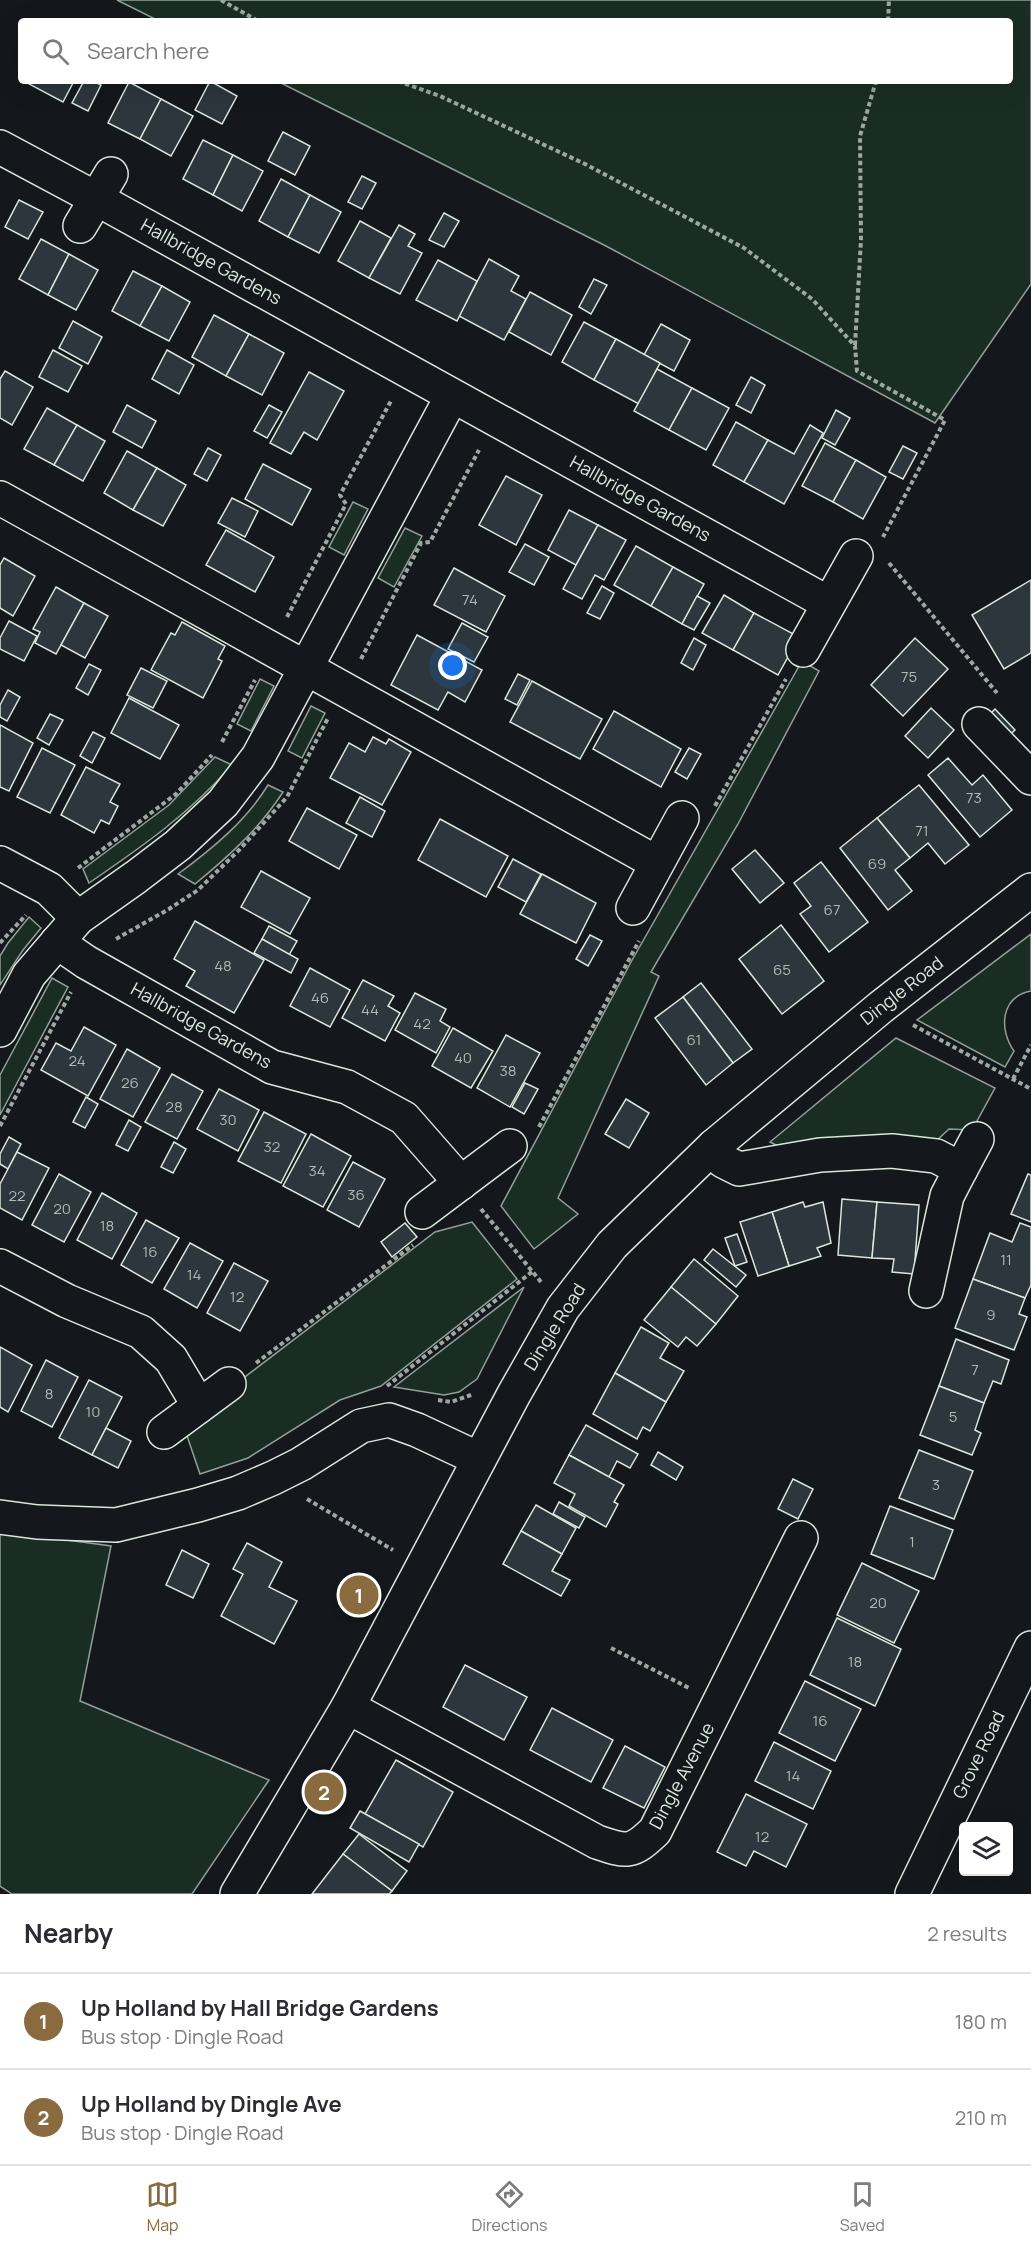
<!DOCTYPE html>
<html lang="en">
<head>
<meta charset="utf-8">
<style>
	:root { --surface:#fff; --page:#f2f2f3; --text:#2b2b33; --muted:#7c7c81; --line:#e1e1e2; --accent:#8a6a3f }
	body { margin:0; font-family:Manrope,sans-serif; background:var(--page); color:var(--text) }
	.controls { position:absolute; right:18px; bottom:18px; display:grid; overflow:hidden; border-radius:6px; box-shadow:0 6px 24px #0002 }
	.controls button { width:54px; height:54px; display:grid; place-items:center; padding:0; border:0; border-bottom:2px solid var(--line); background:var(--surface); color:var(--text); font:30px sans-serif }
	.you { position:absolute; left:453px; top:666px; width:21px; height:21px; margin:-15px; border:4px solid #fff; border-radius:50%; background:#1a73e8; box-shadow:0 0 0 9px #1a73e833 }
	.badge { display:grid; place-items:center; width:39px; height:39px; border-radius:50%; background:var(--accent); color:#fff; font-size:20px; font-weight:700 }
	.pin { position:absolute; translate:-50% -50%; border:3px solid #fff; box-shadow:0 2px 6px #0006 }
	.list { margin:0; padding:0; list-style:none }
	h2 { display:flex; justify-content:space-between; align-items:center; height:78px; margin:0; padding:0 24px; font-size:26px }
	h2 small { font-size:20px; font-weight:400; color:var(--muted) }
	.list li { display:grid; grid-template-columns:39px 1fr auto; gap:18px; align-items:center; box-sizing:border-box; height:96px; padding:0 24px; border-top:2px solid var(--line) }
	.list b { display:block; font-size:22px; white-space:nowrap }
	.list p { margin:0; font-size:20px; white-space:nowrap; color:var(--muted) }
	.list em { font-size:20px; font-style:normal; color:var(--muted) }
	.icon { flex:none; width:33px; height:33px; fill:none; stroke:currentColor; stroke-width:2; stroke-linecap:round; stroke-linejoin:round }
	.map { position:relative; flex:none; width:1031px; height:1894px; overflow:hidden }
	.search { position:absolute; background:var(--surface); box-shadow:0 6px 24px #0002; left:18px; right:18px; top:18px; height:66px; display:flex; align-items:center; gap:15px; box-sizing:border-box; padding:0 21px; border-radius:6px; color:var(--muted); font-size:22px }
	.sheet { height:270px; background:var(--surface) }
	nav { display:flex; justify-content:space-around; align-items:center; box-sizing:border-box; height:84px; border-top:2px solid var(--line); background:var(--surface); font-size:16px; color:var(--muted) }
	nav a { display:grid; justify-items:center; gap:3px }
	nav .on { color:var(--accent) }
	.map>svg:first-child { display:block }
	.green { fill:#1a2d24; stroke:#939e99; stroke-width:1.5 }
	.building { fill:#2c363c; stroke:#d8e6dc; stroke-width:1.5 }
	.lines { fill:none; stroke-linecap:round; stroke-linejoin:round }
	.minor-casing { stroke:#d8e6dc; stroke-width:36 }
	.major-casing { stroke:#d8e6dc; stroke-width:36 }
	.path { stroke:#9da8a2; stroke-width:4; stroke-dasharray:4.5 3; stroke-linecap:butt }
	.minor { stroke:#14181c; stroke-width:33 }
	.major { stroke:#14181c; stroke-width:33 }
	.labels { text-anchor:middle; stroke-width:4.5; stroke-linejoin:round; paint-order:stroke }
	.number-label { font-size:15px; fill:#adbab4 }
	.street-label { font-size:18px; fill:#d8e6dc; stroke:#14181c }
</style>
</head>
<body>
<div class="map">
<svg width="1031" height="1894" viewBox="0 0 1031 1894">
	<rect width="100%" height="100%" fill="#14181c"/>
	<g class="green">
		<path d="M117,0H1031V284L935,423L606,246L277,81H1010V21H159Z"/>
		<path d="M353,502L368,509L344,555L329,547Z"/>
		<path d="M405,528L422,536L394,587L378,578Z"/>
		<path d="M802,661L819,671L738,824L651,972L659,976L558,1198L578,1214L534,1249L501,1206L631,962Z"/>
		<path d="M260,679L274,686L251,731L237,724Z"/>
		<path d="M311,706L325,713L302,758L288,751Z"/>
		<path d="M215,757L232,765C189,814 143,846 89,883L83,869L169,805Z"/>
		<path d="M268,785L283,792C260,828 228,857 195,884L178,874C212,849 246,821 268,785Z"/>
		<path d="M29,917L41,928L23,950L0,985V956L8,943Z"/>
		<path d="M1031,934V991C1000,997 999,1030 1014,1051L1005,1067L917,1020Z"/>
		<path d="M52,978L68,987L0,1115V1075Z"/>
		<path d="M896,1038L995,1088L972,1130L949,1129L933,1144L782,1148L770,1142Z"/>
		<path d="M472,1222L517,1279L381,1386L340,1400L248,1458L200,1474L185,1430L212,1402L435,1232Z"/>
		<path d="M524,1287L477,1379L459,1392L444,1395L394,1387Z"/>
		<path d="M0,1531L111,1546L80,1701L269,1780L192,1894H12L0,1886Z"/>
	</g>
	<g class="building">
		<path d="M30,81H74L63,102L29,84Z"/>
		<path d="M84,81H93L101,85L88,111L72,103Z"/>
		<path d="M210,81L237,96L222,124L195,110Z"/>
		<path d="M129,82L161,99L140,139L108,123Z"/>
		<path d="M161,99L193,116L171,156L140,139Z"/>
		<path d="M283,132L310,146L295,175L268,161Z"/>
		<path d="M203,140L233,155L213,195L183,179Z"/>
		<path d="M233,155L263,171L242,211L213,195Z"/>
		<path d="M362,176L376,183L362,209L348,202Z"/>
		<path d="M281,179L310,195L288,237L259,221Z"/>
		<path d="M310,195L341,212L319,253L288,237Z"/>
		<path d="M19,200L43,212L28,239L5,227Z"/>
		<path d="M444,213L459,221L444,247L429,240Z"/>
		<path d="M360,221L391,238L369,278L338,261Z"/>
		<path d="M399,225L415,234L408,246L422,253L400,294L369,278Z"/>
		<path d="M41,239L69,254L48,295L19,279Z"/>
		<path d="M69,254L98,270L76,310L48,295Z"/>
		<path d="M489,259L519,276L511,291L526,299L504,340L459,316Z"/>
		<path d="M438,260L477,281L457,321L416,300Z"/>
		<path d="M133,271L162,286L140,326L112,311Z"/>
		<path d="M594,279L607,285L591,314L579,307Z"/>
		<path d="M162,286L190,302L169,341L140,326Z"/>
		<path d="M530,292L572,315L551,355L509,332Z"/>
		<path d="M214,315L249,334L226,376L192,357Z"/>
		<path d="M73,321L102,337L88,364L59,348Z"/>
		<path d="M584,322L616,339L594,380L562,362Z"/>
		<path d="M661,324L690,340L674,371L644,355Z"/>
		<path d="M249,334L284,353L262,395L226,376Z"/>
		<path d="M616,339L660,363L639,404L594,380Z"/>
		<path d="M53,350L82,366L68,392L39,377Z"/>
		<path d="M167,350L194,365L179,394L152,379Z"/>
		<path d="M657,369L692,388L669,430L634,411Z"/>
		<path d="M5,371L33,387L12,425L0,418V379Z"/>
		<path d="M309,372L344,391L317,440L304,432L291,454L270,443Z"/>
		<path d="M751,377L765,385L751,413L736,405Z"/>
		<path d="M692,388L729,408L706,450L669,430Z"/>
		<path d="M127,405L156,421L142,448L113,432Z"/>
		<path d="M269,405L282,412L267,438L254,431Z"/>
		<path d="M47,408L77,425L54,465L24,449Z"/>
		<path d="M836,410L850,418L835,445L822,438Z"/>
		<path d="M736,422L768,440L744,482L713,465Z"/>
		<path d="M77,425L105,441L83,481L54,465Z"/>
		<path d="M810,425L823,433L784,504L744,482L768,440L794,454Z"/>
		<path d="M825,443L856,460L833,502L802,486Z"/>
		<path d="M903,446L917,453L903,479L889,472Z"/>
		<path d="M208,448L221,455L207,481L194,474Z"/>
		<path d="M127,451L157,468L133,510L104,493Z"/>
		<path d="M856,460L886,477L863,519L833,502Z"/>
		<path d="M263,464L311,489L292,525L245,499Z"/>
		<path d="M157,468L186,485L163,526L133,510Z"/>
		<path d="M506,476L542,495L516,545L479,525Z"/>
		<path d="M232,498L258,511L245,537L218,523Z"/>
		<path d="M569,510L598,525L576,565L548,550Z"/>
		<path d="M598,525L626,540L604,580L595,575L582,599L563,589Z"/>
		<path d="M226,530L274,557L255,592L206,565Z"/>
		<path d="M525,544L549,557L534,585L509,572Z"/>
		<path d="M636,546L673,567L651,606L614,585Z"/>
		<path d="M4,558L35,576L13,616L0,608V565Z"/>
		<path d="M673,567L704,584L682,624L651,606Z"/>
		<path d="M454,568L505,596L486,632L434,605Z"/>
		<path d="M1031,580V653L1004,669L972,615Z"/>
		<path d="M602,586L614,593L600,619L587,613Z"/>
		<path d="M56,587L84,603L56,654L35,643L40,632L33,629Z"/>
		<path d="M724,595L754,613L733,650L702,633Z"/>
		<path d="M697,596L710,603L694,630L682,624Z"/>
		<path d="M84,603L108,616L85,658L61,645Z"/>
		<path d="M754,613L799,637L778,675L733,650Z"/>
		<path d="M9,621L37,636L24,661L0,649V638Z"/>
		<path d="M182,622L225,646L218,659L222,661L203,698L151,670L171,633L175,635Z"/>
		<path d="M462,623L488,637L474,662L448,649Z"/>
		<path d="M417,635L482,670L465,702L448,692L438,710L391,685Z"/>
		<path d="M694,638L706,645L693,670L681,663Z"/>
		<path d="M915,638L948,669L903,716L871,685Z"/>
		<path d="M89,664L101,670L88,695L76,688Z"/>
		<path d="M141,668L167,681L153,708L127,695Z"/>
		<path d="M518,674L530,680L517,705L505,699Z"/>
		<path d="M532,681L602,719L580,759L510,722Z"/>
		<path d="M8,690L20,697L7,721L0,717V705Z"/>
		<path d="M129,698L179,725L160,759L111,733Z"/>
		<path d="M931,708L954,730L928,758L905,736Z"/>
		<path d="M995,709L1015,730L1003,741L983,721Z"/>
		<path d="M614,711L681,749L661,787L593,749Z"/>
		<path d="M50,714L63,720L49,745L37,738Z"/>
		<path d="M0,725L33,743L9,791L0,787Z"/>
		<path d="M93,732L105,738L92,763L80,756Z"/>
		<path d="M373,737L386,744L389,739L411,752L382,805L330,778L349,743L365,752Z"/>
		<path d="M42,748L75,765L50,813L17,797Z"/>
		<path d="M689,748L701,754L687,779L675,772Z"/>
		<path d="M948,758L972,785L983,775L1012,810L980,837L928,775Z"/>
		<path d="M86,767L120,784L110,802L118,806L109,824L101,820L94,833L61,815Z"/>
		<path d="M919,785L969,845L945,864L928,843L910,858L877,818Z"/>
		<path d="M360,797L385,811L372,837L346,823Z"/>
		<path d="M307,808L357,835L339,869L289,841Z"/>
		<path d="M877,818L910,858L895,870L912,891L888,910L840,848Z"/>
		<path d="M440,819L508,856L486,897L418,860Z"/>
		<path d="M755,850L784,883L760,903L732,869Z"/>
		<path d="M513,859L541,874L526,902L498,887Z"/>
		<path d="M821,862L868,922L829,952L800,914L811,906L794,883Z"/>
		<path d="M261,871L310,898L290,934L241,907Z"/>
		<path d="M542,874L596,903L576,943L520,914Z"/>
		<path d="M195,921L264,960L234,1013L186,986L195,971L174,959Z"/>
		<path d="M781,925L824,981L782,1014L739,959Z"/>
		<path d="M269,926L297,941L289,955L262,939Z"/>
		<path d="M590,935L602,941L588,966L576,959Z"/>
		<path d="M262,939L298,959L291,973L254,953Z"/>
		<path d="M310,968L350,990L330,1027L290,1006Z"/>
		<path d="M363,980L394,996L388,1006L400,1013L385,1041L342,1018Z"/>
		<path d="M701,983L752,1049L733,1063L683,997Z"/>
		<path d="M415,993L446,1009L440,1021L450,1027L436,1053L395,1030Z"/>
		<path d="M683,997L733,1063L706,1085L655,1018Z"/>
		<path d="M84,1027L116,1045L88,1096L41,1070L56,1043L71,1051Z"/>
		<path d="M453,1028L493,1051L471,1088L432,1066Z"/>
		<path d="M506,1035L540,1053L510,1107L477,1088Z"/>
		<path d="M127,1049L160,1068L133,1117L100,1099Z"/>
		<path d="M172,1074L203,1091L177,1139L145,1122Z"/>
		<path d="M525,1083L538,1089L524,1114L512,1107Z"/>
		<path d="M219,1089L259,1110L238,1151L197,1129Z"/>
		<path d="M86,1097L98,1104L85,1128L73,1122Z"/>
		<path d="M626,1099L649,1113L629,1148L605,1134Z"/>
		<path d="M264,1112L306,1134L281,1183L238,1161Z"/>
		<path d="M129,1120L141,1127L128,1151L116,1145Z"/>
		<path d="M311,1134L351,1156L323,1207L283,1186Z"/>
		<path d="M9,1137L21,1144L8,1169L0,1164V1154Z"/>
		<path d="M174,1142L186,1149L173,1173L161,1167Z"/>
		<path d="M17,1152L49,1168L22,1220L0,1208V1184Z"/>
		<path d="M353,1162L385,1179L359,1227L327,1210Z"/>
		<path d="M59,1174L91,1192L64,1242L32,1225Z"/>
		<path d="M1028,1174L1031,1175V1222L1011,1214Z"/>
		<path d="M102,1193L137,1213L112,1259L77,1240Z"/>
		<path d="M842,1199L877,1202L872,1258L838,1255Z"/>
		<path d="M803,1202L805,1207L823,1202L831,1243L817,1248L821,1256L789,1266L772,1212Z"/>
		<path d="M877,1202L919,1205L914,1274L892,1272L894,1259L872,1258Z"/>
		<path d="M772,1212L789,1266L758,1276L740,1222Z"/>
		<path d="M146,1220L179,1238L152,1283L121,1265Z"/>
		<path d="M405,1223L417,1237L392,1257L381,1242Z"/>
		<path d="M1020,1223L1031,1227V1285L1025,1298L973,1279L990,1233L1012,1242Z"/>
		<path d="M737,1234L747,1262L735,1266L725,1238Z"/>
		<path d="M190,1243L223,1261L197,1308L164,1289Z"/>
		<path d="M713,1249L746,1275L736,1287L704,1260Z"/>
		<path d="M694,1259L738,1296L716,1324L671,1287Z"/>
		<path d="M234,1263L268,1281L240,1331L207,1313Z"/>
		<path d="M973,1279L1025,1298L1019,1314L1027,1317L1014,1350L955,1328Z"/>
		<path d="M671,1287L716,1324L697,1346L686,1337L678,1347L644,1320Z"/>
		<path d="M641,1327L669,1343L660,1358L684,1371L666,1402L615,1373Z"/>
		<path d="M956,1339L1009,1360L1001,1384L993,1381L984,1403L939,1386Z"/>
		<path d="M0,1347L32,1365L8,1412L0,1407Z"/>
		<path d="M46,1360L78,1377L52,1427L21,1411Z"/>
		<path d="M615,1373L666,1402L650,1431L643,1427L637,1439L593,1414Z"/>
		<path d="M89,1380L122,1397L92,1455L59,1438Z"/>
		<path d="M939,1386L984,1403L975,1430L981,1433L972,1455L920,1435Z"/>
		<path d="M586,1425L638,1454L630,1468L617,1461L609,1477L569,1455Z"/>
		<path d="M106,1428L131,1441L118,1468L92,1455Z"/>
		<path d="M919,1450L973,1471L954,1519L899,1498Z"/>
		<path d="M658,1452L683,1467L676,1480L651,1465Z"/>
		<path d="M569,1455L624,1485L614,1502L618,1504L606,1527L569,1506L575,1494L554,1483Z"/>
		<path d="M793,1479L813,1489L798,1519L778,1509Z"/>
		<path d="M559,1502L585,1517L579,1528L553,1514Z"/>
		<path d="M536,1505L576,1528L562,1554L521,1531Z"/>
		<path d="M890,1506L953,1530L934,1579L871,1554Z"/>
		<path d="M521,1531L562,1554L552,1571L570,1580L561,1596L503,1564Z"/>
		<path d="M247,1543L282,1562L269,1587L297,1601L274,1644L221,1616L243,1574L233,1569Z"/>
		<path d="M182,1550L209,1564L193,1598L166,1585Z"/>
		<path d="M862,1563L919,1591L894,1643L837,1615Z"/>
		<path d="M837,1618L901,1649L875,1706L810,1675Z"/>
		<path d="M465,1665L527,1697L504,1740L443,1707Z"/>
		<path d="M805,1681L861,1709L835,1761L779,1733Z"/>
		<path d="M552,1708L613,1740L591,1782L530,1750Z"/>
		<path d="M774,1742L831,1771L813,1809L755,1781Z"/>
		<path d="M625,1746L665,1767L644,1808L603,1788Z"/>
		<path d="M396,1760L453,1792L423,1847L365,1814Z"/>
		<path d="M746,1794L807,1824L786,1867L754,1851L746,1866L717,1852Z"/>
		<path d="M360,1811L419,1844L409,1862L350,1828Z"/>
		<path d="M359,1834L407,1871L392,1891L343,1854Z"/>
		<path d="M343,1854L392,1891L389,1894H312Z"/>
	</g>
	<g class="lines">
		<g class="minor-casing">
			<g id="minor">
				<path d="M0,147L97,199L828,603"/>
				<path d="M80,226L111,174"/>
				<path d="M0,498L657,863"/>
				<path d="M803,650L856,556"/>
				<path d="M979,724L1031,778"/>
				<path d="M0,863L49,889L78,918"/>
				<path d="M633,908L682,818"/>
				<path d="M57,942L86,962L272,1067L347,1087L404,1118L461,1183"/>
				<path d="M0,1030L29,975L78,918L136,877L178,845L223,803L258,757L452,396"/>
				<path d="M714,1146L723,1161L739,1169L820,1155L892,1151L936,1156L961,1169L947,1196L926,1291"/>
				<path d="M961,1169L977,1139"/>
				<path d="M422,1212L510,1146"/>
				<path d="M0,1266L67,1301L141,1332L171,1359L199,1406"/>
				<path d="M164,1432L229,1384"/>
				<path d="M0,1517L37,1522L116,1525L198,1505L238,1493L273,1478L301,1464L361,1426L389,1420L417,1430L479,1459"/>
				<path d="M348,1707L597,1842C627,1852 631,1854 655,1831L801,1538"/>
			</g>
		</g>
		<g class="major-casing">
			<g id="major">
				<path d="M237,1894L348,1707L514,1394L563,1308L612,1245L714,1146L881,1007L1031,890"/>
				<path d="M912,1894L1031,1648"/>
			</g>
		</g>
		<g class="path">
			<path d="M221,0L258,21"/>
			<path d="M888,21L889,0"/>
			<path d="M398,81L440,96L585,164L744,248L812,299L855,346L857,371L945,420L883,537"/>
			<path d="M855,345L861,240L860,136L876,81"/>
			<path d="M889,563L997,693"/>
			<path d="M287,617L346,504L340,495L392,399"/>
			<path d="M361,659L421,543L430,542L479,450"/>
			<path d="M222,742L255,680"/>
			<path d="M715,806L786,679"/>
			<path d="M78,868L176,794L212,755"/>
			<path d="M116,939L169,909L198,890L240,849L287,797L328,718"/>
			<path d="M0,943L26,915"/>
			<path d="M913,1025L1031,1089"/>
			<path d="M1013,1079L1031,1045"/>
			<path d="M0,1126L71,992"/>
			<path d="M539,1127L639,941"/>
			<path d="M481,1209L541,1282"/>
			<path d="M256,1363L413,1245"/>
			<path d="M387,1386L533,1271"/>
			<path d="M438,1400L451,1402L474,1394"/>
			<path d="M307,1499L393,1550"/>
			<path d="M611,1648L689,1688"/>
		</g>
		<use href="#minor" class="minor"/>
		<use href="#major" class="major"/>
	</g>
	<g class="labels">
		<g class="number-label">
			<text x="470" y="605">74</text>
			<text x="909" y="682">75</text>
			<text x="974" y="803">73</text>
			<text x="922" y="836">71</text>
			<text x="877" y="869">69</text>
			<text x="832" y="915">67</text>
			<text x="223" y="971">48</text>
			<text x="782" y="975">65</text>
			<text x="320" y="1003">46</text>
			<text x="370" y="1015">44</text>
			<text x="422" y="1029">42</text>
			<text x="694" y="1045">61</text>
			<text x="463" y="1063">40</text>
			<text x="77" y="1066">24</text>
			<text x="508" y="1076">38</text>
			<text x="130" y="1088">26</text>
			<text x="174" y="1112">28</text>
			<text x="228" y="1125">30</text>
			<text x="272" y="1152">32</text>
			<text x="317" y="1176">34</text>
			<text x="356" y="1200">36</text>
			<text x="17" y="1201">22</text>
			<text x="62" y="1214">20</text>
			<text x="107" y="1231">18</text>
			<text x="150" y="1257">16</text>
			<text x="1006" y="1265">11</text>
			<text x="194" y="1280">14</text>
			<text x="237" y="1302">12</text>
			<text x="991" y="1320">9</text>
			<text x="975" y="1375">7</text>
			<text x="49" y="1399">8</text>
			<text x="93" y="1417">10</text>
			<text x="953" y="1422">5</text>
			<text x="936" y="1490">3</text>
			<text x="912" y="1547">1</text>
			<text x="878" y="1608">20</text>
			<text x="855" y="1667">18</text>
			<text x="820" y="1726">16</text>
			<text x="793" y="1781">14</text>
			<text x="762" y="1842">12</text>
		</g>
		<g class="street-label">
			<text transform="translate(211 262) rotate(29)" y="6">Hallbridge Gardens</text>
			<text transform="translate(640 499) rotate(29)" y="6">Hallbridge Gardens</text>
			<text transform="translate(902 991) rotate(-38)" y="6">Dingle Road</text>
			<text transform="translate(201 1026) rotate(29)" y="6">Hallbridge Gardens</text>
			<text transform="translate(555 1327) rotate(-58)" y="6">Dingle Road</text>
			<text transform="translate(979 1755) rotate(-64)" y="6">Grove Road</text>
			<text transform="translate(682 1776) rotate(-62)" y="6">Dingle Avenue</text>
		</g>
	</g>
</svg>
<div class="controls">
<button><svg class="icon" aria-label="layers" viewBox="0 0 24 24"><path d="M12 4l9 5-9 5-9-5zM3 14l9 5 9-5"/></svg></button>
</div>
<div class="you"></div>
<div class="pin badge" style="left:359px;top:1595px">1</div>
<div class="pin badge" style="left:324px;top:1792px">2</div>
<div class="search"><svg class="icon" aria-label="search" viewBox="0 0 24 24"><circle cx="10" cy="10" r="6"/><path d="M15 15l6 6"/></svg>Search here</div>
</div>
<section class="sheet">
<h2>Nearby<small>2 results</small></h2>
<ul class="list">
<li><span class="badge">1</span><div><b>Up Holland by Hall Bridge Gardens</b><p>Bus stop · Dingle Road</p></div><em>180 m</em></li>
<li><span class="badge">2</span><div><b>Up Holland by Dingle Ave</b><p>Bus stop · Dingle Road</p></div><em>210 m</em></li>
</ul>
</section>
<nav>
<a class="on"><svg class="icon" aria-label="map" viewBox="0 0 24 24"><path d="M3 6l6-2 6 2 6-2v14l-6 2-6-2-6 2zM9 4v14M15 6v14"/></svg>Map</a>
<a><svg class="icon" aria-label="directions" viewBox="0 0 24 24"><path d="M12 3l9 9-9 9-9-9zM9 14v-3h6M13 9l2 2-2 2"/></svg>Directions</a>
<a><svg class="icon" aria-label="saved" viewBox="0 0 24 24"><path d="M7 4h10v16l-5-4-5 4z"/></svg>Saved</a>
</nav>
</body>
</html>
